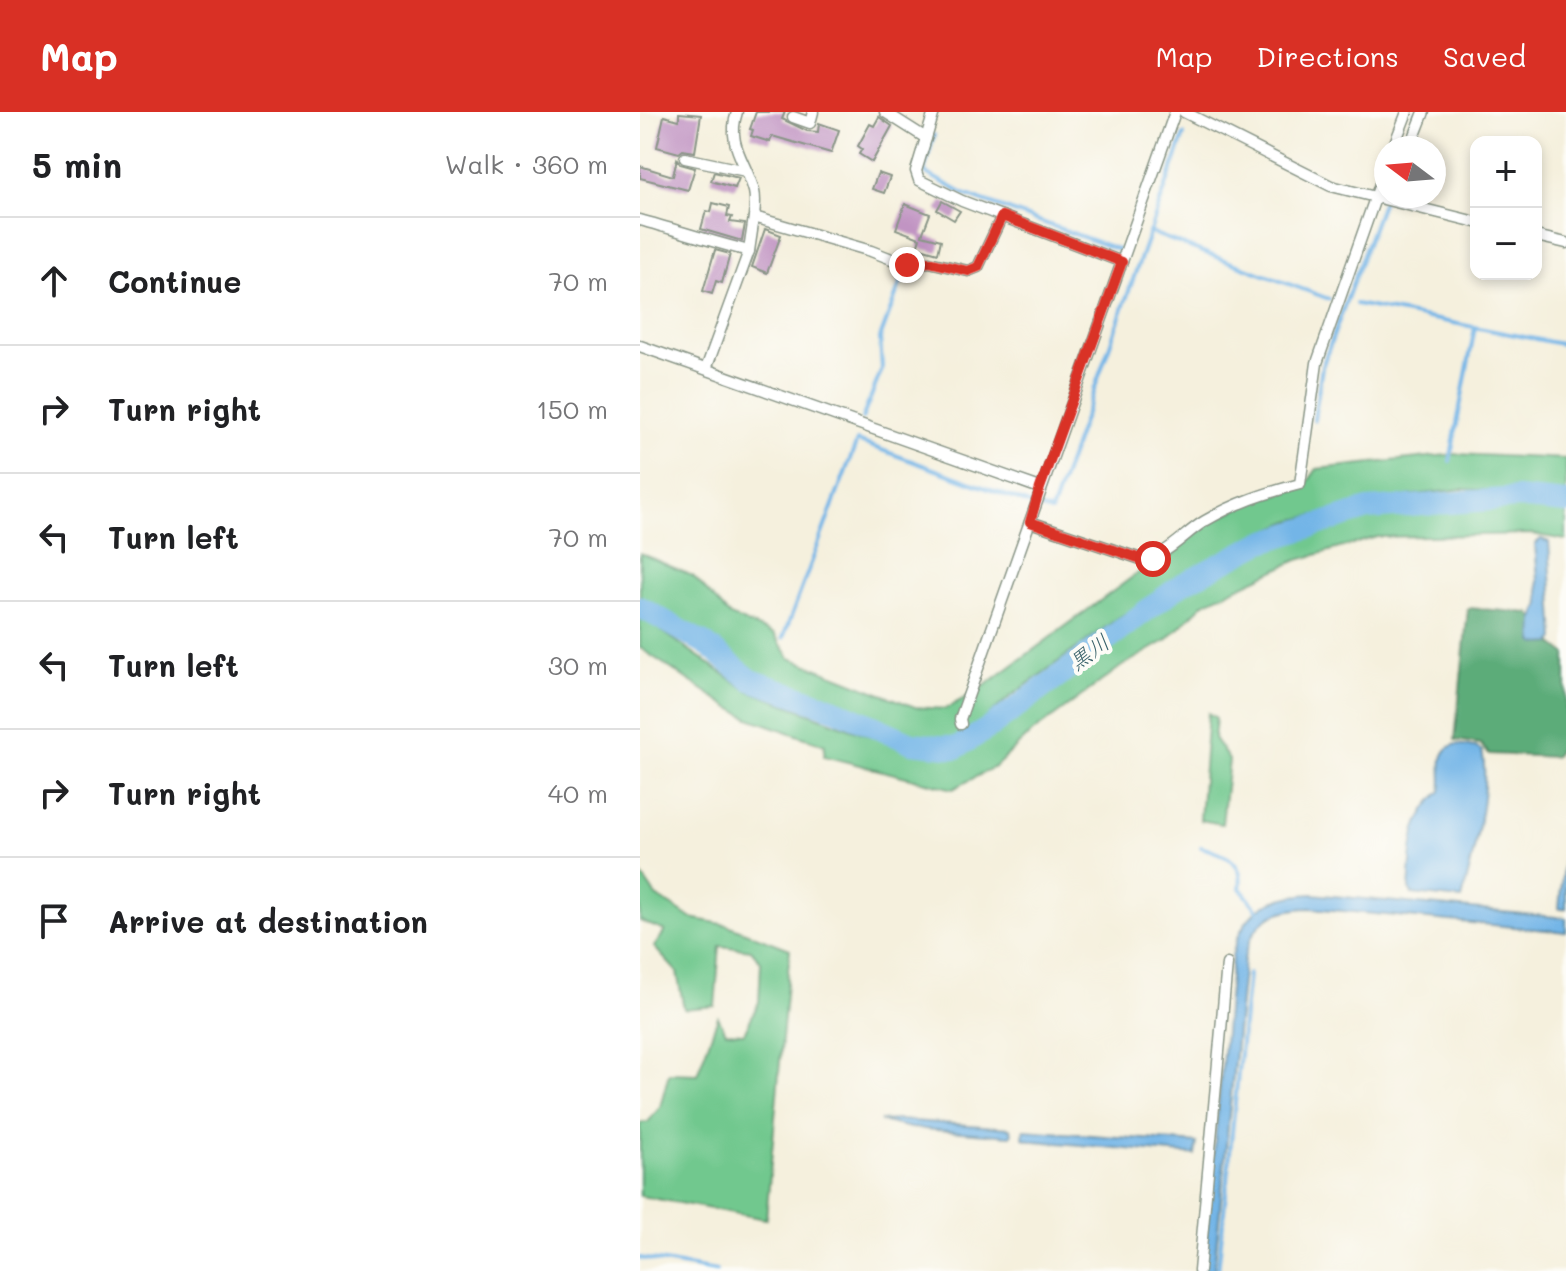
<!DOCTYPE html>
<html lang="en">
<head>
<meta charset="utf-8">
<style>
	:root { --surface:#fff; --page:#f6f6f6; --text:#202124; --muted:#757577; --line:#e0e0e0; --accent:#d93025 }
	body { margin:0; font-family:Mali,"Klee One",sans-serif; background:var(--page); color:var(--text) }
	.controls { position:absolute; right:24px; top:24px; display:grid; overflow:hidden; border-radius:16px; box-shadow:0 4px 12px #0003 }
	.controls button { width:72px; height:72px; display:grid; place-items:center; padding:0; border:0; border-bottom:2px solid var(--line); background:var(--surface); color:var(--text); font:40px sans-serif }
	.compass { position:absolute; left:734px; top:24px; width:72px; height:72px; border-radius:50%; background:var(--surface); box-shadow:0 4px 12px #0003; rotate:286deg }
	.stop { position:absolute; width:24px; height:24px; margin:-18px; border:6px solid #d93025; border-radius:50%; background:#fff }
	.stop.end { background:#d93025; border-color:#fff; box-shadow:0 2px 8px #0008 }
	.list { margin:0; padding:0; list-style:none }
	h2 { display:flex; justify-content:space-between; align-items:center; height:104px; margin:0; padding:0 32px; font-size:34px }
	h2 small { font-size:26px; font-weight:400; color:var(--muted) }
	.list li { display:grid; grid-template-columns:52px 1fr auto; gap:24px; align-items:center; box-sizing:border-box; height:128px; padding:0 32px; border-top:2px solid var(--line) }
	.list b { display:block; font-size:30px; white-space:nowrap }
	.list em { font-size:26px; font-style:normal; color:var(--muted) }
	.icon { flex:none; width:44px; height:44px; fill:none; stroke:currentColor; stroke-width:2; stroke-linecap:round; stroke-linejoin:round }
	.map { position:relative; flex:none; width:926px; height:1159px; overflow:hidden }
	header { display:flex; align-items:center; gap:48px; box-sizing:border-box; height:112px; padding:0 40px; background:var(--accent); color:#fff }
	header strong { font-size:38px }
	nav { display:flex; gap:44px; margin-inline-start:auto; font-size:28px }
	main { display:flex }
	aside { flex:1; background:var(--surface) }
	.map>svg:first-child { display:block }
	.green { fill:#71c88e; stroke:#488261; stroke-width:2 }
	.forest { fill:#5cac79; stroke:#3e7456; stroke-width:2 }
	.water { fill:#73b5e7; stroke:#49798e; stroke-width:2 }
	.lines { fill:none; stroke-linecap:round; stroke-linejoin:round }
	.stream { stroke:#73b5e7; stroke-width:4 }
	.river { stroke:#73b5e7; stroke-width:22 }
	.building { fill:#c194c3 }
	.street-casing { stroke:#8a9688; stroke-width:13 }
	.street { stroke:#fff; stroke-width:10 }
	.route { stroke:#d93025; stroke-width:10 }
	.labels { text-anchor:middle; stroke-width:8; stroke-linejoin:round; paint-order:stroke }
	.water-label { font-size:22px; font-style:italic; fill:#38616a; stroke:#fdfcf7 }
</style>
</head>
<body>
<header>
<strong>Map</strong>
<nav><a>Map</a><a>Directions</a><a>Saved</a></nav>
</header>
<main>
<aside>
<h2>5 min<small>Walk · 360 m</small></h2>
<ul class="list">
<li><svg class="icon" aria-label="ahead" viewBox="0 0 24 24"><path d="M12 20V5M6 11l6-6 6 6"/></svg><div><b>Continue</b></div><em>70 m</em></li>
<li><svg class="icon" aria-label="right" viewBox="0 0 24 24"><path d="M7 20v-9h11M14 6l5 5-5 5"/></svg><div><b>Turn right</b></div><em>150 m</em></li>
<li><svg class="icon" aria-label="left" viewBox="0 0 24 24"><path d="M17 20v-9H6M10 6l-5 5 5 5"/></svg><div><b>Turn left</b></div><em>70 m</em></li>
<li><svg class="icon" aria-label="left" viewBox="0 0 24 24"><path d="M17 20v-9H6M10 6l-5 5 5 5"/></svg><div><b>Turn left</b></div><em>30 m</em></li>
<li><svg class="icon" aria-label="right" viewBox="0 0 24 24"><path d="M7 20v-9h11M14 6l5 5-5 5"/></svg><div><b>Turn right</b></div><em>40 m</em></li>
<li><svg class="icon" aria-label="arrive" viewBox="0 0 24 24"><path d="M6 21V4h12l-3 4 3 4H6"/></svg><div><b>Arrive at destination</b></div></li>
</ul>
</aside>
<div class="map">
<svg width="926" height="1159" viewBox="0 0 926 1159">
	<rect width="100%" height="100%" fill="#fdfcf7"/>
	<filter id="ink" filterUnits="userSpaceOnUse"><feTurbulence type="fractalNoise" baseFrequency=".0125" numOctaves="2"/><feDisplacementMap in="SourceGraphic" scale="16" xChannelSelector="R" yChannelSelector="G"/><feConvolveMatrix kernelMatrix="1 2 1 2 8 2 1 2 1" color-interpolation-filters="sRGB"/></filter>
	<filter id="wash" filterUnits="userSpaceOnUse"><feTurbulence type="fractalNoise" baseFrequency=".006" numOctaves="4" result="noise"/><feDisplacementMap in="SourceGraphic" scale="32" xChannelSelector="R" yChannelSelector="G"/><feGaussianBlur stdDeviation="1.8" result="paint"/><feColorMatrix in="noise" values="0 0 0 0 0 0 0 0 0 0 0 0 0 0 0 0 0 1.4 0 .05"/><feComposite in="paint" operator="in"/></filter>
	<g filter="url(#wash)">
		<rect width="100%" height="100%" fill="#f5f0dd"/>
		<g class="green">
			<path d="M816,342L926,347V383L822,377L742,387L650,409L606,428L478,506L366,588L331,620L306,629L278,627L113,564L62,526L0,488V441L53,464L90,504L134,522L150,546L275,595L305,597L336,580L563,413L611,390L664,375L677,357Z"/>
			<path d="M888,391L926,399V428L891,422L737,425L655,449L564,491L527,528L482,554L389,623L355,655L313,677L184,644L185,633L109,606L87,594L0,536V504L107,578L279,642L313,641L341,629L368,607L524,492L627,436L705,409L750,400Z"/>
			<path d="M568,601L576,606L574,626L589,648L582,712L560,708Z"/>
			<path d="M0,761L16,784L51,806L87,813L150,837L126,1107L0,1084V1011L8,1010L20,995L29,961L57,962L78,905L86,920L104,921L119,890L121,850L111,838L80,834L75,894L44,897L37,860L14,835L25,819L0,809Z"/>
		</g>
		<path class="forest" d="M828,496L890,501L894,506V530L897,532L912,531L926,542V629L914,645L849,642L840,632L815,628Z"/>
		<g class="water">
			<path d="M901,427L909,430L915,527L912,531L897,532L893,530L894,506L900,492L895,432Z"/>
			<path d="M817,632L835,635L842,639C851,677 832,748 822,787L772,782L769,777C773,734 768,711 801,679C805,660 793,639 817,632Z"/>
			<path d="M925,730H926V797H919Z"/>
			<path d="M672,782L926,806V820L671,796C632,797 613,808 604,847L574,1159H563L592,845C602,799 627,785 672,782Z"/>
			<path d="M258,1008L370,1016L372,1021L370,1024L271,1016L240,1009Z"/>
			<path d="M384,1018L557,1031L555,1043L395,1029L383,1026Z"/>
		</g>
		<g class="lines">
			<g class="stream">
				<path d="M294,23L284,60L324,82L479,138"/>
				<path d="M763,36L776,0"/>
				<path d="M509,120L689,187"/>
				<path d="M716,192L926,233"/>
				<path d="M222,307L242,257L240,226L265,159"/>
				<path d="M674,308L682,255L746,80"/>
				<path d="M810,349L835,215"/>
				<path d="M143,526L217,329L411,400L544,23"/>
				<path d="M561,735C583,742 605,748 600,776L620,801"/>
				<path d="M0,1146L76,1159"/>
				<path d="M578,1159L608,862"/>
			</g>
			<path class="river" d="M0,495L64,531L111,568L195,597L272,631L316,636L352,614L542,472L620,431L728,397L878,386L926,391"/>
		</g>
		<g id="blocks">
			<g class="building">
				<path d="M116,0H145L142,7L167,19L178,20L179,11L199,18L191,41L132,24L130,30L111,24L113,18L110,17Z"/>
				<path d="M39,1L61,3L55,40L43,38L39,41L17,35L24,4L39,8Z"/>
				<path d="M239,5L252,14L232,50L219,42L222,37L218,34L230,12L234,14Z"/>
				<path d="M37,47L40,52L55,56L48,78L0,66V54L33,64Z"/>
				<path d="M74,60L99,66L95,76L71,69Z"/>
				<path d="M238,61L250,65L244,81L232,77Z"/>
				<path d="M302,89L320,99L314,108L297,98Z"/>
				<path d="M73,91L89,95L87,104L92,105L90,110L105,112L102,129L61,117L66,99L71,100Z"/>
				<path d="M265,92L290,102L282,123L301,128L298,141L277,135L280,126L256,117Z"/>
				<path d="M125,117L141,123L127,161L112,155Z"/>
				<path d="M75,138L90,142L82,171L76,169L72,182L63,179Z"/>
			</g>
		</g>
	</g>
	<g filter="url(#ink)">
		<use href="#blocks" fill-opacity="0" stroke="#8a9688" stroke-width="2"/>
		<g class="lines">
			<g class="street-casing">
				<g id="street">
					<path d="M97,0C86,33 106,49 114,79C116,87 115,96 114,105"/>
					<path d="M245,0L286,26"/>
					<path d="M294,0L276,59L279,68L322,89L482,150"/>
					<path d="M544,0L691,74L836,110"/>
					<path d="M153,5L170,11L173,0"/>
					<path d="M753,36L767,0"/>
					<path d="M770,36L784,0"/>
					<path d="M45,46L106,59"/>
					<path d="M0,108C37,118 72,130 109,139"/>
					<path d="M896,124L926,131"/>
					<path d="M0,234L400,376"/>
					<path d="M66,257L109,139L114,105L231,139L267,153L289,150L328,159L338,155L362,104"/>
					<path d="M390,410L501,447C526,446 544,421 565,409C595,391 626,381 660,372L677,251L746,55"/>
					<path d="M321,612L320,607L535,0"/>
					<path d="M559,1159L587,852"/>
				</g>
			</g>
			<use href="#street" class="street"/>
		</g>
	</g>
	<g class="lines" filter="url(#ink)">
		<path class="route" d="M267,153L289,150L328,159L338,155L362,104L482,150L400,376L390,410L501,447H513"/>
	</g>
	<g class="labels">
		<g class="water-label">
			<text transform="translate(449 540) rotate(-36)" y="8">黒川</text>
		</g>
	</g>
</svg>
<div class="controls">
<button>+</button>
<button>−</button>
</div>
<svg class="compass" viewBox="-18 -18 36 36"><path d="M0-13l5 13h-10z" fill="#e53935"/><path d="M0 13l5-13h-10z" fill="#757577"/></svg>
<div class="stop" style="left:513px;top:447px"></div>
<div class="stop end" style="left:267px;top:153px"></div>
</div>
</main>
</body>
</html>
